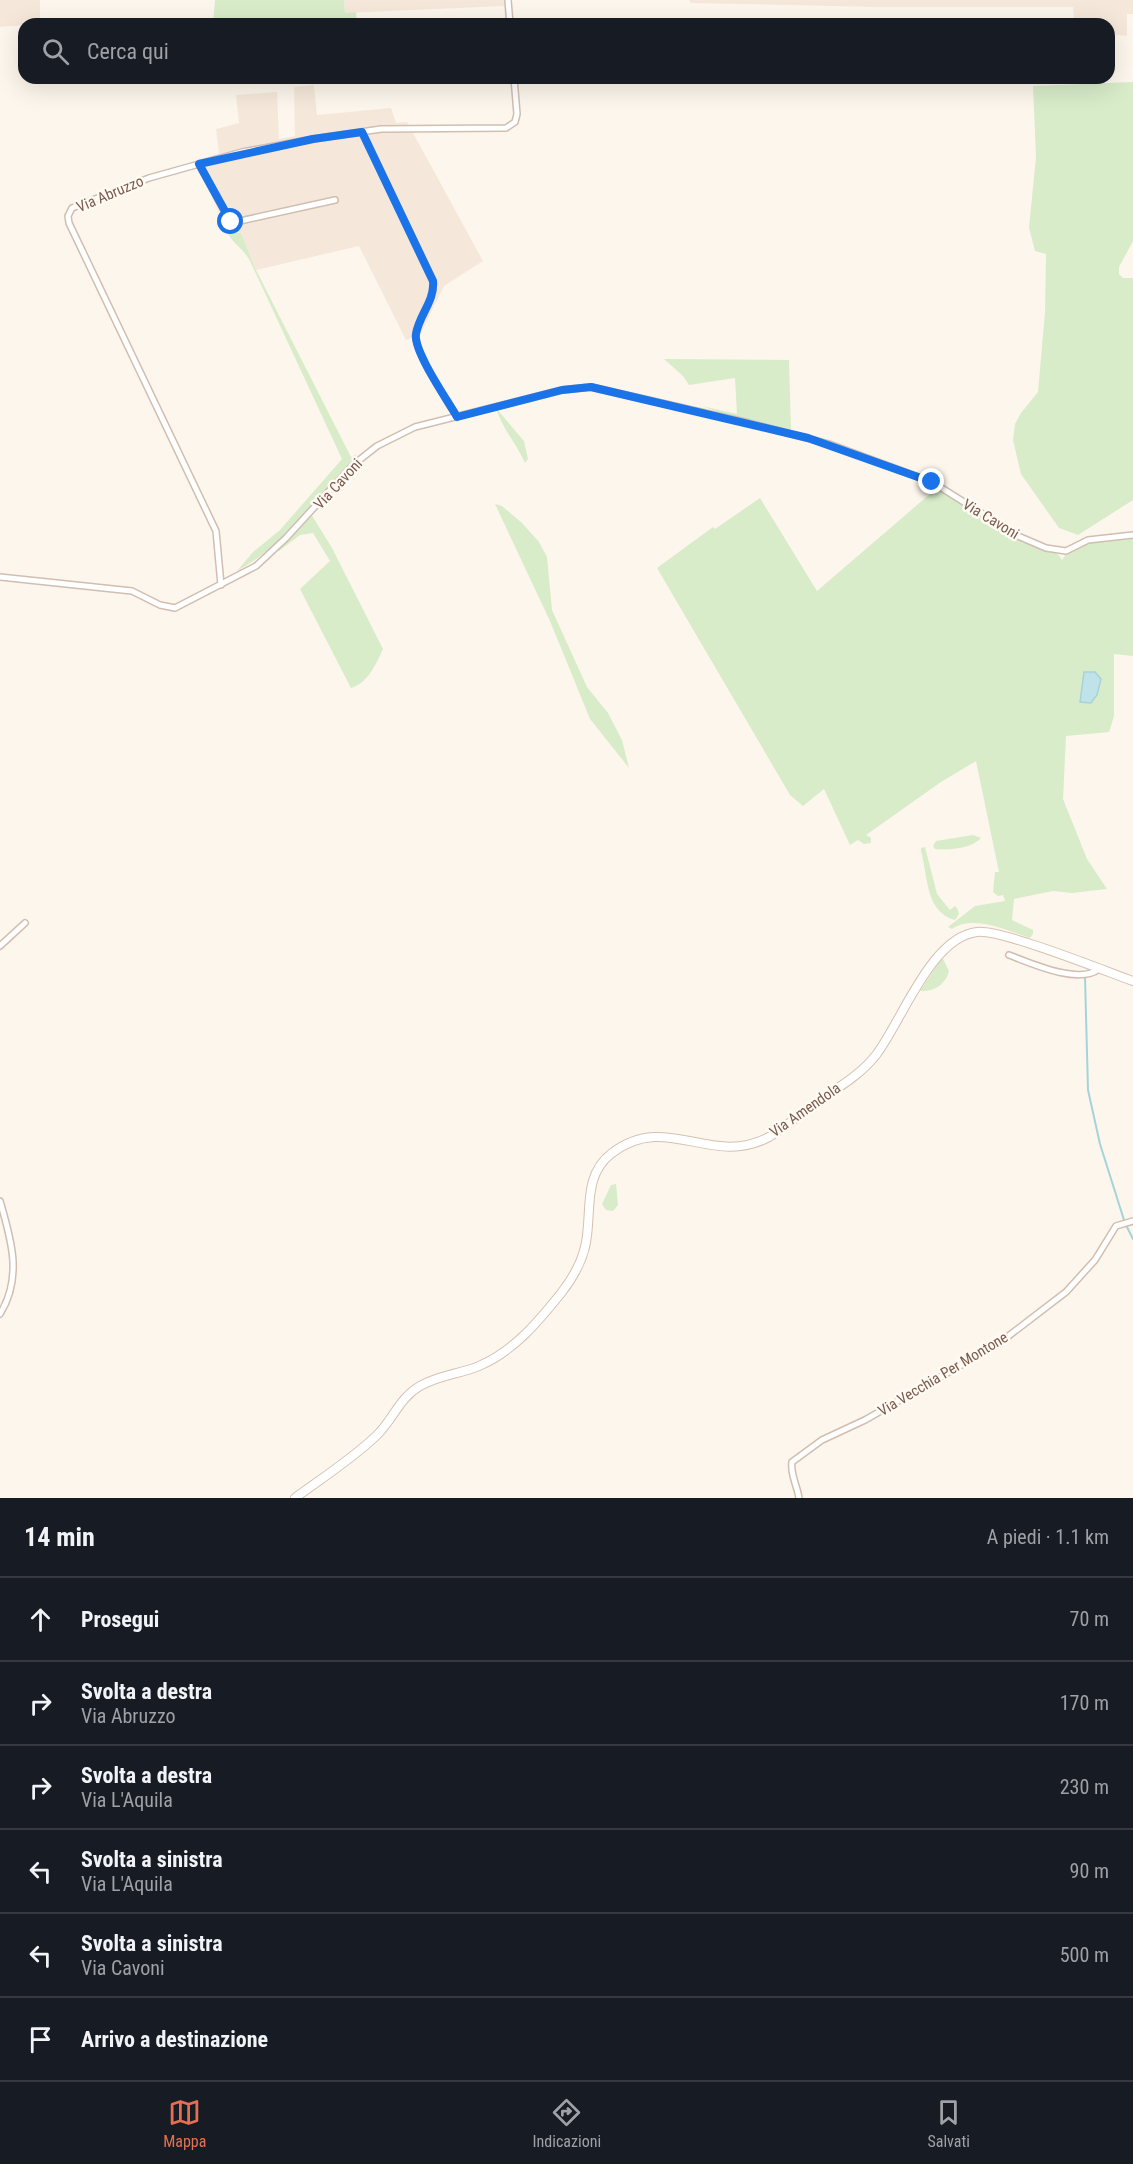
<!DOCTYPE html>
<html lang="it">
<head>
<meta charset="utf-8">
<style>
	:root { --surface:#171b24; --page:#242831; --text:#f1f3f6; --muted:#9ea1a6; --line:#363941; --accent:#e76f51 }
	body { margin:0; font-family:"Roboto Condensed",sans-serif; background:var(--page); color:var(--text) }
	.stop { position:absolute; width:18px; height:18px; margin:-14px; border:4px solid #1a73e8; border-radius:50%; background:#fff }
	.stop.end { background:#1a73e8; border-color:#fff; box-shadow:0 2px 6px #0008 }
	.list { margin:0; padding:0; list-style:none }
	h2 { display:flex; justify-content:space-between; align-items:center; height:78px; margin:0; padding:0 24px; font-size:26px }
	h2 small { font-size:20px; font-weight:400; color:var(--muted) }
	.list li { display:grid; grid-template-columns:39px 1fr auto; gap:18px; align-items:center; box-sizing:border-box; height:84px; padding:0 24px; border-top:2px solid var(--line) }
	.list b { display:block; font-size:22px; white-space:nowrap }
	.list p { margin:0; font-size:20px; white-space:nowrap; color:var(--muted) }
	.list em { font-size:20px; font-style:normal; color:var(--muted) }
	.icon { flex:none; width:33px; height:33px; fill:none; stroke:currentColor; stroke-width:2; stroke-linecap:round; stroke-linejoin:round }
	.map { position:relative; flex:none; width:1133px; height:1498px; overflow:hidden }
	.search { position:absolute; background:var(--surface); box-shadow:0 6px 24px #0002; left:18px; right:18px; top:18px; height:66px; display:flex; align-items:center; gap:15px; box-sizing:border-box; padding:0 21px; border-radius:18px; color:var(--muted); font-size:22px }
	.sheet { height:582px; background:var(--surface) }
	nav { display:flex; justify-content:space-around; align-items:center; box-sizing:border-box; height:84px; border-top:2px solid var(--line); background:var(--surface); font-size:16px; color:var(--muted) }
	nav a { display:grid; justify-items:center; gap:3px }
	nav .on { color:var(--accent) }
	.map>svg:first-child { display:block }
	.residential { fill:#f5e8da }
	.green { fill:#d8ecc9 }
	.water { fill:#bfe3e8; stroke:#a5d3da; stroke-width:1.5 }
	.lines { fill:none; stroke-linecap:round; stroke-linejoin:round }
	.stream { stroke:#a5d3da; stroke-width:2 }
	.street-casing { stroke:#d1beb0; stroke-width:8 }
	.secondary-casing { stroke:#d6c0b0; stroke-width:10 }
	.street { stroke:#fff; stroke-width:5 }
	.secondary { stroke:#fff; stroke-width:8 }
	.route { stroke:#1a73e8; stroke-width:8 }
	.labels { text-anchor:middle; stroke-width:5; stroke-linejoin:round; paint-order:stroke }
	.street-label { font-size:15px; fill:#7a5c4d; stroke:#fffaf3 }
</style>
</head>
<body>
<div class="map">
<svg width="1133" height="1498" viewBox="0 0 1133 1498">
	<rect width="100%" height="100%" fill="#fdf6ec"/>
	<g class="residential">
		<path d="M0,0H40V24L0,27Z"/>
		<path d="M344,0H509V24H455V21L505,20L504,6L345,13Z"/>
		<path d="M689,0H1133V14H1127V36L1109,34V24H1074L1073,7H879L691,3Z"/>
		<path d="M314,85L317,115L391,108L396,123L407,122L483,261L444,286L420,335L406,340L359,246L256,270L241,233L227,231L196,160L219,154L216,129L239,123L236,95L277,92L279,139L295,136L294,87Z"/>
	</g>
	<g class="green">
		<path d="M215,0H344L345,13L356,12L357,24H213Z"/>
		<path d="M1133,82V241L1119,267V274L1123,278H1133V500L1078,535L1059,528L1021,474L1013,440L1015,424L1021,413L1038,392L1045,312L1046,254L1035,251L1029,228L1036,157L1033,86Z"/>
		<path d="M227,232L241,233L256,270L351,457L357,454C321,495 286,544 237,571L253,552L280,530L342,459L250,261C243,248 233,244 227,232Z"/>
		<path d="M664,359L789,360L791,432L734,418L702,406L737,414L735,378L689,385L683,376Z"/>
		<path d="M496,408L524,441L528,459L525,463C517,445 502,428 496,408Z"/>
		<path d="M938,487L1016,537L1056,551L1062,560L1066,554L1091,541L1133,539V656L1114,654V716L1109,732L1066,736L1063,799L1087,859L1107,889L1072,893L1053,891L1014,899L1012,920L1033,930V934L1030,938C1008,931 973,914 952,929L948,927L975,906L1005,901L1003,895L998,896L993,892L995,872H999L976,761L941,782L866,835L871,838V843L864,844L858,840L850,845L824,789L803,806L790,795L657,568L713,527L715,529L760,498L817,591Z"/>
		<path d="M495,504L502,506L522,523L539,542L547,557L552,610L587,687L608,713L622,740L629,768L590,719L550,621Z"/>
		<path d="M311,514L332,548L383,649C376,664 368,683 351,688L300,589L330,561L313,533L300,535L279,551L278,547Z"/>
		<path d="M973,835L981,838C971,849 950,850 935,849L933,846L936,841Z"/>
		<path d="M925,847L937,894L950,910L955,906L957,908L959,914L955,920C925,912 928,876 921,851V848Z"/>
		<path d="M942,957L949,971C946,984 934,992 920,991Z"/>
		<path d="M616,1184L618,1205L613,1211L606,1210L602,1204L611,1185Z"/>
	</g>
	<path class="water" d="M1084,672H1095L1101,679L1097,695L1091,703L1080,702Z"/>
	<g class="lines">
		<g class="stream">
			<path d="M1085,977L1088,1090L1100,1144L1124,1220"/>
			<path d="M1126,1225L1133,1239"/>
		</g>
		<g class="street-casing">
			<g id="street">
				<path d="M508,0L510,24"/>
				<path d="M362,132L433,281C435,301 419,315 416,334C413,351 448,401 457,417"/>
				<path d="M199,164L231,223L335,200"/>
				<path d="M0,577L132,591L160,605L175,608L256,566L286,538L353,465L377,446L415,427L562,390L591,387L749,423L829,444L932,482L1018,536L1046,548L1066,551L1088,540L1133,535"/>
				<path d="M221,585L216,531L69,223L68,216L72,208L149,178L242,152L313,139L381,129L506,128L515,122L517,114L514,78"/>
				<path d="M0,946L25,923"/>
				<path d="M1009,955C1030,963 1079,985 1099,969"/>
				<path d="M0,1201C11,1239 23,1277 0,1314"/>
				<path d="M799,1498C797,1485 790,1474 792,1462L822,1440L865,1420L998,1344L1066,1292L1095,1260L1116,1226L1133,1221"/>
			</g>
		</g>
		<g class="secondary-casing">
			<path id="secondary" d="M295,1498C322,1478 352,1459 376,1436C393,1420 399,1398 420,1386C438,1375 460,1374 479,1366C514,1351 538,1322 562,1292C572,1279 581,1264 585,1247C593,1216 581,1176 612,1153C667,1111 711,1168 769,1137C783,1129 797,1117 810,1107C832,1091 859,1077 876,1055C902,1021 931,937 977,932C1001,929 1105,971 1133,981"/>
		</g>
		<use href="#street" class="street"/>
		<use href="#secondary" class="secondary"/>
	</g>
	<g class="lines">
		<path class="route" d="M231,222L199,164L313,139L362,132L433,281C435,301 419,315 416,334C413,351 448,401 457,417L562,390L591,387L808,438L932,482"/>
	</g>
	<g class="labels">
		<g class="street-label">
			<text transform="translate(110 194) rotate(-23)" y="5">Via Abruzzo</text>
			<text transform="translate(338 484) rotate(-47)" y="5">Via Cavoni</text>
			<text transform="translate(991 519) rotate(31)" y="5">Via Cavoni</text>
			<text transform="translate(805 1110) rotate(-35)" y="5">Via Amendola</text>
			<text transform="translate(943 1374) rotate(-31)" y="5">Via Vecchia Per Montone</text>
		</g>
	</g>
</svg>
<div class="stop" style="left:231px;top:222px"></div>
<div class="stop end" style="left:932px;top:482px"></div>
<div class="search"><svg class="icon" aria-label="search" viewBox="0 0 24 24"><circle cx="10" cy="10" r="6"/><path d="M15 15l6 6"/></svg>Cerca qui</div>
</div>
<section class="sheet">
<h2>14 min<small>A piedi · 1.1 km</small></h2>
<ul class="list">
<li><svg class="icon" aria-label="ahead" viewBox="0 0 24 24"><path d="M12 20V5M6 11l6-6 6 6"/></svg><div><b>Prosegui</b></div><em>70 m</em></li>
<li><svg class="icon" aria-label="right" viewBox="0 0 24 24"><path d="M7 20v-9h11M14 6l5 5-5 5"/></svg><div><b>Svolta a destra</b><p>Via Abruzzo</p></div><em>170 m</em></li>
<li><svg class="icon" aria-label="right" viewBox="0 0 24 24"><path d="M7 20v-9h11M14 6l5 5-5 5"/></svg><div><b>Svolta a destra</b><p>Via L'Aquila</p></div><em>230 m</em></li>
<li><svg class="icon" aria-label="left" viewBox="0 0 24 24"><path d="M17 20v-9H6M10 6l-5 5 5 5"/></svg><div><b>Svolta a sinistra</b><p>Via L'Aquila</p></div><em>90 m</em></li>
<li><svg class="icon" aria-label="left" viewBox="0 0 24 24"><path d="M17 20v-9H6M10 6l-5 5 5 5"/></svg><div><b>Svolta a sinistra</b><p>Via Cavoni</p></div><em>500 m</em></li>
<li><svg class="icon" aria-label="arrive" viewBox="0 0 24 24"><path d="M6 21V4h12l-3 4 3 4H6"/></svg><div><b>Arrivo a destinazione</b></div></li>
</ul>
</section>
<nav>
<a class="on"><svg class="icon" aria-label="map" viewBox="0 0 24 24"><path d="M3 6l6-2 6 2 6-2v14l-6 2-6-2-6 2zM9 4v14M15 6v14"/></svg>Mappa</a>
<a><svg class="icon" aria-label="directions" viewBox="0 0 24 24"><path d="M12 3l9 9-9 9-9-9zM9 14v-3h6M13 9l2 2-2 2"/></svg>Indicazioni</a>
<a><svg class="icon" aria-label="saved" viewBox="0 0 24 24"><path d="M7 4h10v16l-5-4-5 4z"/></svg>Salvati</a>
</nav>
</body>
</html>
